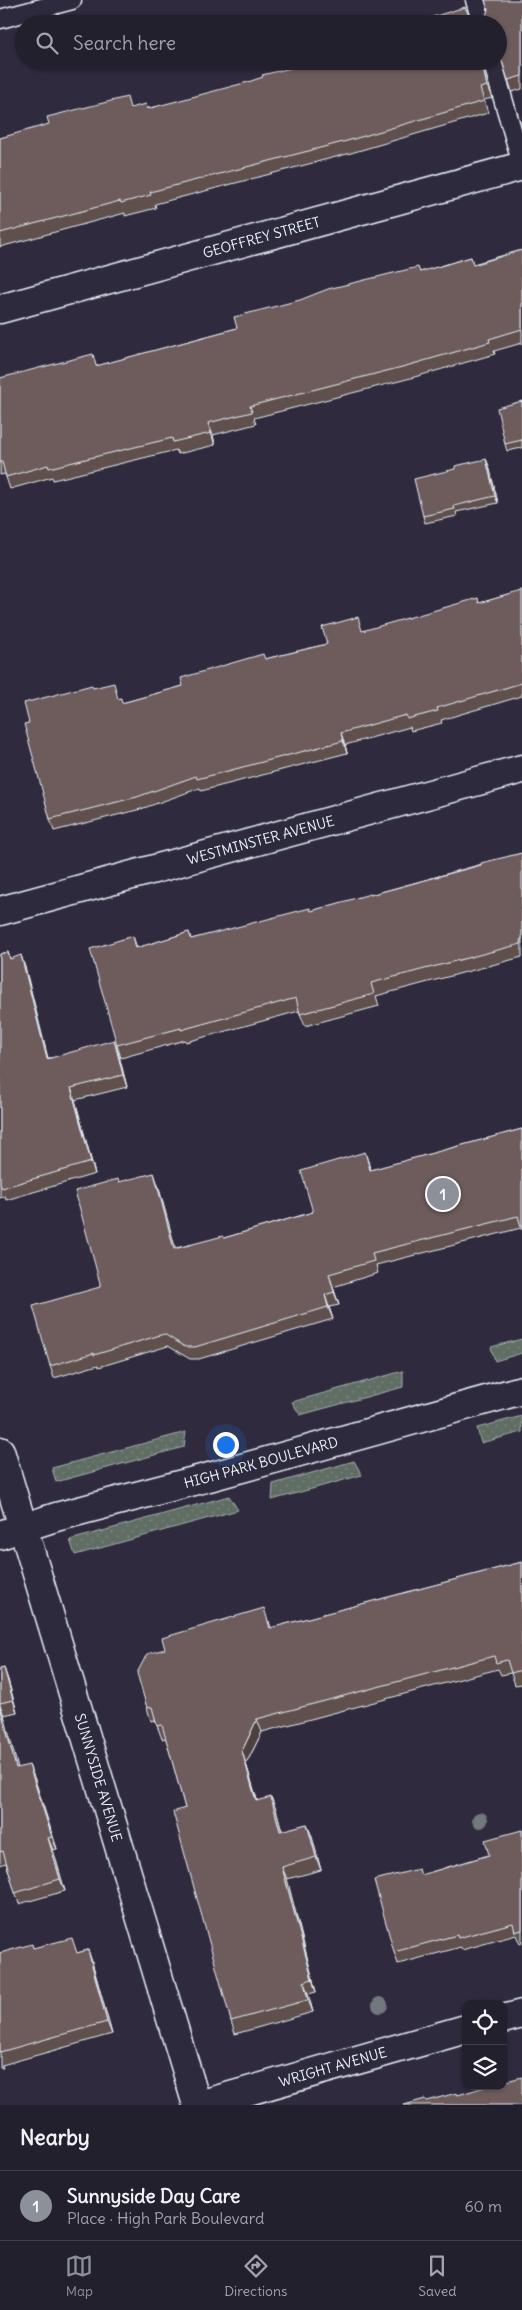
<!DOCTYPE html>
<html lang="en">
<head>
<meta charset="utf-8">
<style>
	:root { --surface:#23202e; --page:#2b2836; --text:#f1f3f6; --muted:#a3a3aa; --line:#403e4a; --accent:#8c9099 }
	body { margin:0; font-family:Delius,sans-serif; background:var(--page); color:var(--text) }
	.controls { position:absolute; right:15px; bottom:15px; display:grid; overflow:hidden; border-radius:10px; box-shadow:0 1px 4px #0004 }
	.controls button { width:45px; height:45px; display:grid; place-items:center; padding:0; border:0; border-bottom:1px solid var(--line); background:var(--surface); color:var(--text); font:25px sans-serif }
	.you { position:absolute; left:225px; top:1444px; width:18px; height:18px; margin:-12px; border:4px solid #fff; border-radius:50%; background:#1a73e8; box-shadow:0 0 0 8px #1a73e833 }
	.badge { display:grid; place-items:center; width:32px; height:32px; border-radius:50%; background:var(--accent); color:#fff; font-size:16px; font-weight:700 }
	.pin { position:absolute; translate:-50% -50%; border:2px solid #fff; box-shadow:0 1px 5px #0006 }
	.list { margin:0; padding:0; list-style:none }
	h2 { display:flex; justify-content:space-between; align-items:center; height:65px; margin:0; padding:0 20px; font-size:21px }
	h2 small { font-size:16px; font-weight:400; color:var(--muted) }
	.list li { display:grid; grid-template-columns:32px 1fr auto; gap:15px; align-items:center; box-sizing:border-box; height:70px; padding:0 20px; border-top:1px solid var(--line) }
	.list b { display:block; font-size:19px; white-space:nowrap }
	.list p { margin:0; font-size:16px; white-space:nowrap; color:var(--muted) }
	.list em { font-size:16px; font-style:normal; color:var(--muted) }
	.icon { flex:none; width:28px; height:28px; fill:none; stroke:currentColor; stroke-width:2; stroke-linecap:round; stroke-linejoin:round }
	.map { position:relative; flex:none; width:522px; height:2105px; overflow:hidden }
	.search { position:absolute; background:var(--surface); box-shadow:0 1px 4px #0004; left:15px; right:15px; top:15px; height:55px; display:flex; align-items:center; gap:12px; box-sizing:border-box; padding:0 18px; border-radius:28px; color:var(--muted); font-size:19px }
	.sheet { height:135px; background:var(--surface) }
	nav { display:flex; justify-content:space-around; align-items:center; box-sizing:border-box; height:70px; border-top:1px solid var(--line); background:var(--surface); font-size:14px; color:var(--muted) }
	nav a { display:grid; justify-items:center; gap:2px }
	nav .on { color:var(--accent) }
	.map>svg:first-child { display:block }
	.grass { fill:url(#grass-dots); stroke:#a3afae }
	.lines { fill:none; stroke-linecap:round; stroke-linejoin:round }
	.service-casing { stroke:#e8f1f8; stroke-width:21 }
	.minor-casing { stroke:#e8f1f8; stroke-width:31 }
	.service { stroke:#2f2a3d; stroke-width:18 }
	.minor { stroke:#2f2a3d; stroke-width:28 }
	.tree { fill:#73777f }
	.wall { fill:#5f4f4e; stroke:#e8f1f8 }
	.shaded-wall { fill:#4d4040; stroke:#e8f1f8 }
	.building { fill:#6e5c5b; stroke:#e8f1f8 }
	.labels { text-anchor:middle; stroke-width:4; stroke-linejoin:round; paint-order:stroke }
	.street-label { font-size:14px; fill:#e8f1f8; stroke:#2f2a3d }
</style>
</head>
<body>
<div class="map">
<svg width="522" height="2105" viewBox="0 0 522 2105">
	<defs>
		<pattern id="grass-dots" width="8" height="8" patternUnits="userSpaceOnUse" patternTransform="scale(1.25)"><rect width="8" height="8" fill="#5e6d64"/><path d="M2 2h.1M6 6h.1" fill="none" stroke="#75827b" stroke-width="1.8" stroke-linecap="round"/></pattern>
	</defs>
	<rect width="100%" height="100%" fill="#2f2a3d"/>
	<filter id="ink" filterUnits="userSpaceOnUse"><feTurbulence type="fractalNoise" baseFrequency=".02" numOctaves="2"/><feDisplacementMap in="SourceGraphic" scale="10" xChannelSelector="R" yChannelSelector="G"/><feConvolveMatrix kernelMatrix="1 2 1 2 8 2 1 2 1" color-interpolation-filters="sRGB"/></filter>
	<g filter="url(#ink)">
		<g class="grass">
			<path d="M522,1339V1353L495,1361L491,1347Z"/>
			<path d="M403,1371V1387L300,1415L292,1402Z"/>
			<path d="M522,1416V1432L481,1443L477,1428Z"/>
			<path d="M186,1432L184,1447L56,1482L52,1468Z"/>
			<path d="M354,1461L362,1475L272,1500L273,1484Z"/>
			<path d="M229,1496L238,1510L75,1555L70,1540Z"/>
		</g>
		<g class="lines">
			<g class="service-casing">
				<g id="service">
					<path d="M475,0L482,24"/>
					<path d="M0,19L72,0"/>
					<path d="M492,61L522,164"/>
				</g>
			</g>
			<g class="minor-casing">
				<g id="minor">
					<path id="s1" d="M0,309L522,166"/>
					<path id="s2" d="M0,911L522,769"/>
					<path id="s3" d="M0,1451L197,2105"/>
					<path id="s4" d="M0,1535L56,1517L213,1476L522,1390"/>
					<path d="M503,2019L522,2014"/>
					<path id="s5" d="M199,2105L466,2029"/>
				</g>
			</g>
			<use href="#service" class="service"/>
			<use href="#minor" class="minor"/>
		</g>
		<g class="tree">
			<circle cx="480" cy="1820" r="8"/>
			<circle cx="380" cy="2005" r="8"/>
		</g>
		<g class="wall">
			<path d="M522,0V89L512,92L501,56L498,54V24H410L471,20L476,22L485,19Z"/>
			<path d="M482,61L492,98L484,100L488,113L351,153L155,204L156,208L125,216V213L0,247V138L131,108H148Z"/>
			<path d="M522,250V343L494,351L495,354L411,378L254,418L256,424L213,435L215,445L178,454L176,450L53,480L52,477L10,489L5,474L0,475V378L97,366L237,328L420,272L471,257L473,264Z"/>
			<path d="M522,401V448L507,451L505,444Z"/>
			<path d="M486,459L489,466L498,503L456,512L457,516L425,523L423,516Z"/>
			<path d="M522,591V696L441,720L442,723L411,731L410,727L345,745L347,753L201,791L200,788L141,809L54,831L50,819L29,723L93,688L119,699L122,703L183,686L265,659L327,644L363,631L480,603Z"/>
			<path d="M522,853V957L376,996L379,1006L305,1026L299,1011L186,1042L185,1040L121,1058L117,1045L133,936L137,948L189,932L191,939L311,911L370,895Z"/>
			<path d="M8,952L10,958L25,967L48,1058L118,1052L127,1087L75,1100L95,1174L6,1200L5,1196L0,1198V954Z"/>
			<path d="M522,1129V1230L521,1228L376,1265L378,1273L333,1287L339,1305L329,1307L333,1319L199,1359H190L168,1346L99,1367L98,1365L54,1378L50,1366L100,1287L119,1182L158,1185L175,1248L224,1238L313,1212L365,1152L371,1170Z"/>
			<path d="M522,1562V1684L515,1685L511,1673L501,1675L498,1669L262,1732L246,1764L257,1801L276,1809L282,1831L307,1824L312,1837L321,1870L287,1879L316,1992L308,1994L313,2012L235,2034L231,2021L185,1808L166,1738L162,1739L155,1720L151,1721L147,1708L269,1621L271,1628Z"/>
			<path d="M4,1668L8,1680L17,1712L4,1715L17,1768L34,1777L57,1849L53,1850L65,1891L19,1904L6,1863L0,1865V1669Z"/>
			<path d="M522,1830V1943L520,1944L516,1935L462,1950L461,1947L398,1964L394,1952L421,1875L489,1855Z"/>
			<path d="M33,1948L77,1953L88,1950L92,1962L112,2034L2,2065L3,2068H0V1953Z"/>
		</g>
		<g class="shaded-wall">
			<path d="M481,61H482L492,98L487,86Z"/>
			<path d="M208,423L213,435L215,445L211,433Z"/>
			<path d="M486,459L489,466L498,503L495,496Z"/>
			<path d="M341,733L345,745L347,753L343,741Z"/>
			<path d="M21,955L25,967L51,1071L47,1059Z"/>
			<path d="M114,1040L118,1052L127,1087L123,1075Z"/>
			<path d="M71,1088L75,1100L95,1174L91,1162Z"/>
			<path d="M154,1173L158,1185L179,1261L174,1249Z"/>
			<path d="M329,1274L333,1287L339,1305L334,1292Z"/>
			<path d="M325,1295L333,1319L328,1307Z"/>
			<path d="M4,1668L8,1680L17,1712L13,1700Z"/>
			<path d="M0,1705L4,1715L21,1780L16,1768Z"/>
			<path d="M257,1719L262,1732L246,1764L261,1813L242,1751Z"/>
			<path d="M29,1765L34,1777L57,1849L52,1837Z"/>
			<path d="M271,1797L276,1809L285,1844L280,1831Z"/>
			<path d="M307,1824L312,1837L321,1870L316,1857Z"/>
			<path d="M48,1838L53,1850L65,1891L60,1879Z"/>
			<path d="M282,1867L287,1879L316,1992L312,1979Z"/>
			<path d="M88,1950L92,1962L112,2034L107,2022Z"/>
			<path d="M304,1982L308,1994L313,2012L308,2000Z"/>
		</g>
		<g class="building">
			<path d="M485,0H522V76L508,80L498,48V24H410L465,7L471,20L476,22L485,19L488,9Z"/>
			<path d="M301,61H481L487,86L480,88L484,101L347,141L150,192L151,195L121,203L120,201L0,233V138L49,124L47,117L127,97L130,108L146,104L147,109L248,82L263,77L262,75L291,68L290,65Z"/>
			<path d="M522,250V329L489,339L490,342L406,366L250,406L252,412L208,423L211,433L173,442L172,438L49,468L48,465L6,477L2,462H0V378L93,354L96,366L237,328L234,317L300,300L328,289L418,267L420,272L471,257L473,265Z"/>
			<path d="M522,401V440L505,444L497,408Z"/>
			<path d="M486,459L495,496L454,506L455,509L423,516L414,479L455,469V466Z"/>
			<path d="M522,591V683L437,708L438,711L407,719L406,715L341,733L343,741L197,779L196,776L137,797L50,819L24,724L29,723L24,703L92,685L93,688L114,683L118,699L121,698L122,703L183,686L181,678L232,663L263,654L265,659L327,644L322,627L358,617L362,631L478,598L479,603Z"/>
			<path d="M522,853V939L520,940L521,944L371,983L374,994L300,1014L296,998L181,1030V1028L117,1045L90,949L133,936L136,948L189,932L191,939L310,908L311,911L370,894V895L481,865V863Z"/>
			<path d="M8,952L10,959L21,955L47,1059L114,1040L123,1075L71,1088L91,1162L2,1188L0,1184V954Z"/>
			<path d="M522,1129V1227H521L518,1216L372,1253L374,1261L329,1274L334,1292L325,1295L328,1307L195,1347H185L164,1334L94,1355V1353L50,1366L33,1306L100,1287V1283L75,1191L118,1179L119,1182L154,1173L174,1249L223,1236L224,1238L313,1212L301,1171L365,1152L370,1170Z"/>
			<path d="M522,1562V1670L511,1673L507,1660L496,1663L494,1656L257,1719L242,1751L256,1801L271,1797L280,1831L307,1824L316,1857L282,1867L312,1979L304,1982L308,2000L231,2021L173,1812L185,1808L162,1725L157,1726L152,1707L147,1708L137,1673L147,1654L165,1649L162,1638L264,1608L270,1628Z"/>
			<path d="M4,1668L13,1700L0,1703V1669Z"/>
			<path d="M0,1706L16,1768L29,1765L52,1837L48,1838L60,1879L15,1893L3,1851L0,1852Z"/>
			<path d="M522,1830V1930L515,1932L513,1923L458,1938L457,1935L394,1952L374,1880L419,1869L421,1875L489,1855L485,1840Z"/>
			<path d="M72,1938L77,1953L88,1950L107,2022L0,2052V1953L32,1944L33,1948Z"/>
			<path d="M522,2077V2105H404L425,2099L426,2101L457,2093L458,2095L488,2086H503V2082Z"/>
		</g>
	</g>
	<g class="labels">
		<g class="street-label">
			<text dy="5" stroke="none"><textPath href="#s1" startOffset="271">GEOFFREY STREET</textPath></text>
			<text dy="5" stroke="none"><textPath href="#s2" startOffset="270">WESTMINSTER AVENUE</textPath></text>
			<text dy="5" stroke="none"><textPath href="#s4" startOffset="271">HIGH PARK BOULEVARD</textPath></text>
			<text dy="5" stroke="none"><textPath href="#s3" startOffset="341">SUNNYSIDE AVENUE</textPath></text>
			<text dy="5" stroke="none"><textPath href="#s5" startOffset="139">WRIGHT AVENUE</textPath></text>
		</g>
	</g>
</svg>
<div class="controls">
<button><svg class="icon" aria-label="locate" viewBox="0 0 24 24"><circle cx="12" cy="12" r="6"/><path d="M12 2v4M12 18v4M2 12h4M18 12h4"/></svg></button>
<button><svg class="icon" aria-label="layers" viewBox="0 0 24 24"><path d="M12 4l9 5-9 5-9-5zM3 14l9 5 9-5"/></svg></button>
</div>
<div class="you"></div>
<div class="pin badge" style="left:443px;top:1194px">1</div>
<div class="search"><svg class="icon" aria-label="search" viewBox="0 0 24 24"><circle cx="10" cy="10" r="6"/><path d="M15 15l6 6"/></svg>Search here</div>
</div>
<section class="sheet">
<h2>Nearby<small></small></h2>
<ul class="list">
<li><span class="badge">1</span><div><b>Sunnyside Day Care</b><p>Place · High Park Boulevard</p></div><em>60 m</em></li>
</ul>
</section>
<nav>
<a class="on"><svg class="icon" aria-label="map" viewBox="0 0 24 24"><path d="M3 6l6-2 6 2 6-2v14l-6 2-6-2-6 2zM9 4v14M15 6v14"/></svg>Map</a>
<a><svg class="icon" aria-label="directions" viewBox="0 0 24 24"><path d="M12 3l9 9-9 9-9-9zM9 14v-3h6M13 9l2 2-2 2"/></svg>Directions</a>
<a><svg class="icon" aria-label="saved" viewBox="0 0 24 24"><path d="M7 4h10v16l-5-4-5 4z"/></svg>Saved</a>
</nav>
</body>
</html>
